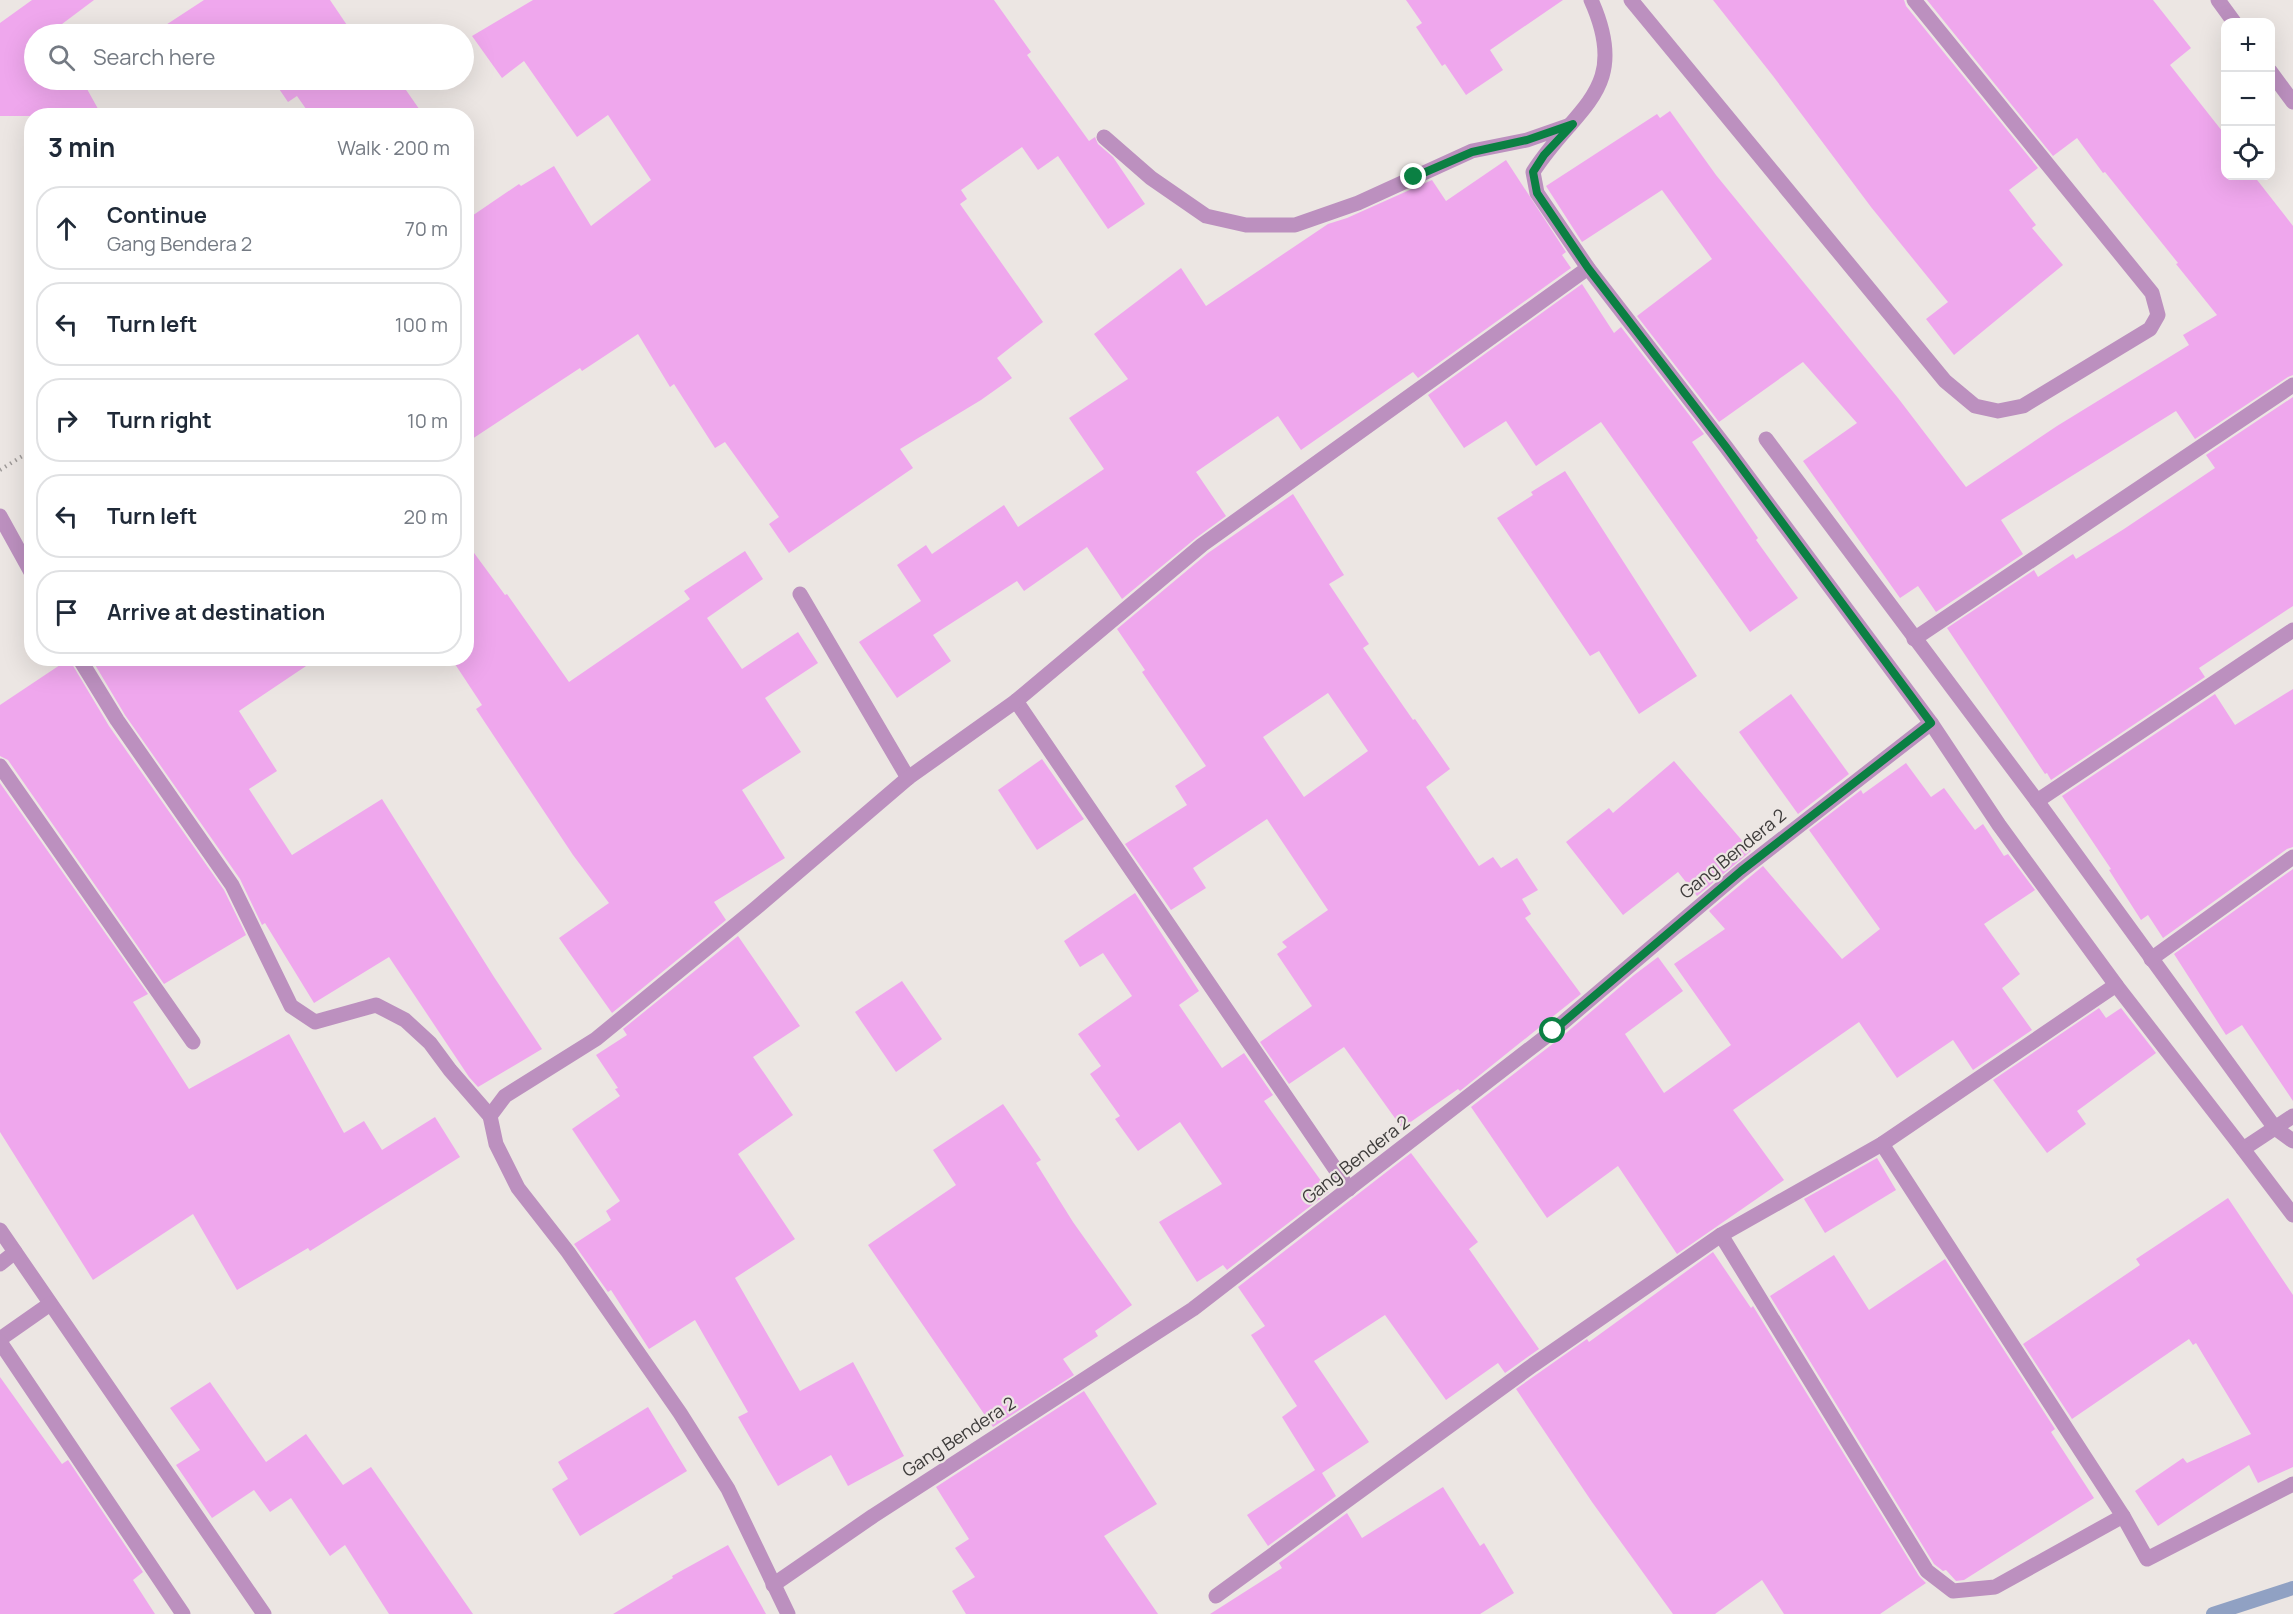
<!DOCTYPE html>
<html lang="en">
<head>
<meta charset="utf-8">
<style>
	:root { --surface:#fff; --page:#f6f6f7; --text:#1f2937; --muted:#747a83; --line:#e0e1e3 }
	body { margin:0; font-family:Manrope,sans-serif; background:var(--page); color:var(--text) }
	.controls { position:absolute; right:18px; top:18px; display:grid; overflow:hidden; border-radius:12px; box-shadow:0 6px 24px #0002 }
	.controls button { width:54px; height:54px; display:grid; place-items:center; padding:0; border:0; border-bottom:2px solid var(--line); background:var(--surface); color:var(--text); font:30px sans-serif }
	.stop { position:absolute; width:18px; height:18px; margin:-14px; border:4px solid #0b8043; border-radius:50%; background:#fff }
	.stop.end { background:#0b8043; border-color:#fff; box-shadow:0 2px 6px #0008 }
	.list { margin:0; padding:0; list-style:none }
	h2 { display:flex; justify-content:space-between; align-items:center; height:78px; margin:0; padding:0 24px; font-size:26px }
	h2 small { font-size:20px; font-weight:400; color:var(--muted) }
	.list li { display:grid; grid-template-columns:39px 1fr auto; gap:18px; align-items:center; box-sizing:border-box; height:84px; margin:0 12px 12px; padding:0 12px; border:2px solid var(--line); border-radius:24px }
	.list b { display:block; font-size:22px; white-space:nowrap }
	.list p { margin:0; font-size:20px; white-space:nowrap; color:var(--muted) }
	.list em { font-size:20px; font-style:normal; color:var(--muted) }
	.icon { flex:none; width:33px; height:33px; fill:none; stroke:currentColor; stroke-width:2; stroke-linecap:round; stroke-linejoin:round }
	.map { position:relative; flex:none; width:2293px; height:1614px; overflow:hidden }
	.search { position:absolute; background:var(--surface); box-shadow:0 6px 24px #0002; left:24px; top:24px; width:450px; height:66px; display:flex; align-items:center; gap:15px; box-sizing:border-box; padding:0 21px; border-radius:33px; color:var(--muted); font-size:22px }
	.panel { position:absolute; background:var(--surface); box-shadow:0 6px 24px #0002; left:24px; top:108px; width:450px; height:558px; border-radius:24px }
	.map>svg:first-child { display:block }
	.lines { fill:none; stroke-linecap:round; stroke-linejoin:round }
	.stream { stroke:#90a1c3; stroke-width:14 }
	.building { fill:#efa7ed; fill-rule:evenodd }
	.path { stroke:#9f9b99; stroke-width:4; stroke-dasharray:1.5 4.5; stroke-linecap:butt }
	.minor { stroke:#bc90bf; stroke-width:15 }
	.route { stroke:#0b8043; stroke-width:8 }
	.labels { text-anchor:middle; stroke-width:4.5; stroke-linejoin:round; paint-order:stroke }
	.street-label { font-size:18px; fill:#3d3b3a; stroke:#ece6e3 }
</style>
</head>
<body>
<div class="map">
<svg width="2293" height="1614" viewBox="0 0 2293 1614">
	<rect width="100%" height="100%" fill="#ece6e3"/>
	<g class="lines">
		<path class="stream" d="M2213,1614L2293,1588"/>
	</g>
	<g class="building">
		<path d="M32,0H94L54,30L57,34H34V80H82L102,116H0V23Z"/>
		<path d="M204,0H330L353,34H152Z"/>
		<path d="M533,0H994L1031,52L1027,55L1089,141L1095,137L1098,144L1113,157L1145,204L1108,229L1058,156L1038,170L1022,147L961,190L967,199L960,204L1043,322L997,358L1012,378L981,400L900,449L913,468L789,553L769,524L779,517L725,442L715,448L674,384L670,387L638,334L582,371L580,368L466,443V220L519,184L521,186L554,166L591,226L651,180L608,115L577,137L524,61L502,78L472,36Z"/>
		<path d="M1406,0H1563L1490,50L1503,70L1466,95L1445,64L1442,66L1416,27L1422,23Z"/>
		<path d="M1713,0H1904L1906,6L2038,168L2009,190L2036,225L2032,228L2063,265L1954,355L1926,319L1948,302L1871,207L1773,76Z"/>
		<path d="M1927,0H2153L2191,48L2170,65L2226,136V176H2254L2293,226V375L2288,377L2195,439L2176,411L2001,520L2023,554L1936,612L1918,586L1900,598L1803,461L1857,423L1803,362L1719,422L1637,316L1712,259L1662,190L1582,242L1546,186L1657,114L1660,118L1670,111L1716,175L1898,398L1966,487L2057,426L2189,345L2183,335L2217,315L2176,264L2178,263L2105,172L2103,173L2077,138L2053,156Z"/>
		<path d="M273,80H399L424,116H311L297,96L288,102Z"/>
		<path d="M1506,160L1566,252L1562,255L1571,268L1418,378L1413,372L1301,450L1278,416L1196,472L1226,516L1196,538L1122,599L1087,547L1024,591L1017,581L933,635L951,661L897,698L859,642L921,601L897,565L926,545L932,554L1004,505L1018,527L1104,469L1069,418L1128,379L1094,334L1181,268L1206,306L1328,224L1347,218L1432,180L1446,201Z"/>
		<path d="M1582,284L1614,333L1621,327L1704,434L1692,442L1758,538L1756,540L1798,598L1750,632L1601,422L1536,466L1506,421L1464,448L1428,395Z"/>
		<path d="M2293,397V606L2199,668L2205,677L2051,780L2047,773L2045,774L1947,628L2034,570L2038,577L2073,554L2076,559L2124,529L2215,468L2206,455Z"/>
		<path d="M1565,471L1697,676L1639,714L1599,651L1590,656L1497,518L1533,495L1531,492Z"/>
		<path d="M1293,494L1344,575L1329,584L1369,644L1363,648L1413,720L1415,719L1450,769L1426,787L1479,866L1493,857L1501,868L1517,858L1538,890L1522,899L1531,914L1525,918L1581,994L1460,1091L1458,1089L1402,1128L1344,1047L1289,1084L1260,1042L1312,1006L1277,954L1287,947L1282,942L1328,910L1267,819L1193,868L1206,888L1171,910L1125,844L1187,805L1175,786L1206,766L1142,672L1145,670L1117,629L1208,553ZM1328,693L1368,751L1304,797L1263,737Z"/>
		<path d="M466,542L505,595L507,594L569,682L690,599L684,591L745,551L763,579L707,618L742,669L798,632L818,663L765,698L801,752L742,790L785,858L714,902L726,920L612,1013L559,938L609,903L573,855L476,709L482,705L451,658H466Z"/>
		<path d="M91,658H318L239,711L277,771L249,789L292,855L382,799L494,977L542,1049L478,1087L469,1077L389,957L314,1003L265,923L262,925L240,879L125,715Z"/>
		<path d="M69,659L109,726L224,890L246,935L164,984L8,760L0,756V705Z"/>
		<path d="M2293,689V847L2287,849L2163,938L2148,915L2141,920L2109,870L2111,869L2062,796L2215,694L2235,725Z"/>
		<path d="M1791,694L1849,774L1798,814L1739,732Z"/>
		<path d="M1042,759L1084,819L1037,850L998,790Z"/>
		<path d="M1674,761L1751,851L1697,896L1678,872L1623,915L1566,842L1609,808L1613,813Z"/>
		<path d="M1906,763L1931,797L1944,788L1975,830L1983,824L2004,856L2008,854L2035,890L1984,924L2020,974L2002,988L2032,1030L1973,1070L1953,1040L1897,1078L1859,1022L1733,1110L1784,1180L1677,1254L1618,1166L1547,1218L1471,1107L1559,1039L1634,975L1658,957L1683,991L1625,1034L1664,1093L1731,1045L1674,964L1725,929L1709,911L1763,866L1842,959L1880,929L1809,830L1861,790L1863,794Z"/>
		<path d="M0,783L148,994L133,1002L189,1089L289,1034L344,1133L364,1121L382,1150L435,1117L460,1157L310,1251L308,1248L237,1290L193,1214L93,1280L0,1132Z"/>
		<path d="M2293,869V1101L2242,1025L2226,1035L2174,954Z"/>
		<path d="M1135,893L1199,991L1179,1005L1222,1068L1244,1053L1273,1095L1264,1101L1329,1192L1227,1270L1223,1265L1197,1282L1159,1222L1222,1184L1180,1122L1138,1151L1115,1119L1120,1116L1090,1074L1101,1066L1078,1034L1132,996L1103,953L1080,967L1064,941Z"/>
		<path d="M738,936L800,1026L753,1057L793,1115L738,1154L795,1239L735,1278L800,1391L853,1362L904,1456L848,1486L831,1455L778,1486L738,1417L748,1412L695,1320L649,1349L611,1290L608,1292L574,1244L611,1220L606,1211L620,1201L572,1129L620,1096L615,1089L618,1088L596,1055L627,1035L623,1029Z"/>
		<path d="M902,981L942,1039L896,1072L855,1012Z"/>
		<path d="M2099,1008L2106,1018L2121,1008L2156,1053L2077,1111L2086,1124L2047,1153L1993,1080Z"/>
		<path d="M1003,1104L1041,1160L1036,1163L1073,1222L1132,1305L1095,1331L1098,1336L1063,1359L1074,1375L993,1427L868,1245L956,1185L933,1150Z"/>
		<path d="M1411,1153L1478,1242L1469,1249L1539,1349L1505,1373L1498,1363L1446,1400L1385,1315L1314,1361L1369,1442L1322,1473L1336,1496L1268,1546L1247,1515L1315,1470L1282,1417L1297,1406L1251,1335L1265,1326L1238,1287Z"/>
		<path d="M1877,1158L1896,1190L1825,1233L1804,1199Z"/>
		<path d="M2228,1198L2293,1295V1467L2258,1483L2249,1465L2158,1526L2135,1491L2183,1458L2187,1463L2251,1434L2196,1343L2193,1345L2189,1339L2072,1419L2023,1344L2140,1265L2136,1259Z"/>
		<path d="M1713,1252L1751,1308L1753,1306L1919,1576L1926,1583L1880,1614H1784L1762,1580L1715,1614H1673L1592,1502L1516,1389L1587,1339L1589,1342Z"/>
		<path d="M1834,1255L1869,1310L1945,1259L2055,1429L2051,1432L2094,1498L1964,1580L1956,1581L1946,1570L1943,1571L1934,1564L1770,1296Z"/>
		<path d="M0,1377L62,1464L68,1460L143,1572L133,1580L155,1614H0Z"/>
		<path d="M210,1382L266,1462L306,1434L343,1485L371,1467L473,1614H389L345,1545L330,1556L291,1498L270,1512L254,1490L212,1518L176,1465L200,1450L170,1408Z"/>
		<path d="M1084,1391L1157,1504L1104,1536L1158,1614H966L952,1591L975,1577L955,1548L969,1539L936,1487Z"/>
		<path d="M648,1407L687,1471L580,1536L552,1489L568,1479L558,1462Z"/>
		<path d="M1443,1487L1480,1546L1484,1543L1514,1593L1480,1614H1210L1282,1568L1279,1563L1347,1513L1362,1538Z"/>
		<path d="M728,1545L766,1614H613L673,1578L672,1576Z"/>
	</g>
	<g class="lines">
		<path class="path" d="M0,470L32,450"/>
		<g class="minor">
			<path d="M1591,0C1632,91 1575,106 1533,172L1537,193L1588,268L1726,447L1931,723L1999,825L2116,985L2243,1149L2293,1116"/>
			<path d="M1631,0L1945,381L1975,406L1998,411L2023,406L2150,329L2158,315L2152,293L1914,0"/>
			<path d="M2218,0L2234,22"/>
			<path d="M2270,71L2293,102"/>
			<path d="M1104,137L1151,178L1206,216L1246,225H1295L1358,203L1472,151L1527,140L1570,125"/>
			<path d="M1766,439L2037,801L2275,1128L2293,1141"/>
			<path d="M0,516L32,574"/>
			<path d="M800,594L908,778"/>
			<path d="M1914,639L2293,385"/>
			<path d="M79,658L117,720L232,885L291,1006L315,1022L376,1005L405,1020L430,1043L450,1070L490,1116"/>
			<path d="M1016,701L1349,1189"/>
			<path d="M0,766L193,1042"/>
			<path d="M2037,801L2293,630"/>
			<path d="M2151,959L2293,857"/>
			<path d="M1882,1144L2123,1516"/>
			<path d="M2243,1149L2293,1215"/>
			<path d="M0,1230L264,1614"/>
			<path d="M1721,1235L1927,1571L1953,1591L1995,1587L2123,1516L2147,1559L2293,1484"/>
			<path d="M0,1264L15,1252"/>
			<path d="M0,1339L50,1304"/>
			<path d="M0,1342L183,1614"/>
			<path d="M773,1585L873,1516L1193,1309L1553,1031L1741,871L1931,723"/>
			<path d="M1216,1596L1533,1365L1721,1235L1882,1144L2116,985"/>
			<path d="M788,1614L728,1489L680,1413L568,1252L518,1188L496,1144L490,1116L505,1096L596,1039L756,908L908,778L1016,701L1202,545L1588,268"/>
		</g>
	</g>
	<g class="lines">
		<path class="route" d="M1414,177L1472,152L1527,140L1573,124L1544,155L1533,172L1537,193L1588,268L1726,447L1931,723L1741,871L1553,1031"/>
	</g>
	<g class="labels">
		<g class="street-label">
			<text transform="translate(1733 854) rotate(-39)" y="6">Gang Bendera 2</text>
			<text transform="translate(1356 1160) rotate(-38)" y="6">Gang Bendera 2</text>
			<text transform="translate(959 1437) rotate(-33)" y="6">Gang Bendera 2</text>
		</g>
	</g>
</svg>
<div class="controls">
<button>+</button>
<button>−</button>
<button><svg class="icon" aria-label="locate" viewBox="0 0 24 24"><circle cx="12" cy="12" r="6"/><path d="M12 2v4M12 18v4M2 12h4M18 12h4"/></svg></button>
</div>
<div class="stop" style="left:1553px;top:1031px"></div>
<div class="stop end" style="left:1414px;top:177px"></div>
<div class="search"><svg class="icon" aria-label="search" viewBox="0 0 24 24"><circle cx="10" cy="10" r="6"/><path d="M15 15l6 6"/></svg>Search here</div>
<section class="panel">
<h2>3 min<small>Walk · 200 m</small></h2>
<ul class="list">
<li><svg class="icon" aria-label="ahead" viewBox="0 0 24 24"><path d="M12 20V5M6 11l6-6 6 6"/></svg><div><b>Continue</b><p>Gang Bendera 2</p></div><em>70 m</em></li>
<li><svg class="icon" aria-label="left" viewBox="0 0 24 24"><path d="M17 20v-9H6M10 6l-5 5 5 5"/></svg><div><b>Turn left</b></div><em>100 m</em></li>
<li><svg class="icon" aria-label="right" viewBox="0 0 24 24"><path d="M7 20v-9h11M14 6l5 5-5 5"/></svg><div><b>Turn right</b></div><em>10 m</em></li>
<li><svg class="icon" aria-label="left" viewBox="0 0 24 24"><path d="M17 20v-9H6M10 6l-5 5 5 5"/></svg><div><b>Turn left</b></div><em>20 m</em></li>
<li><svg class="icon" aria-label="arrive" viewBox="0 0 24 24"><path d="M6 21V4h12l-3 4 3 4H6"/></svg><div><b>Arrive at destination</b></div></li>
</ul>
</section>
</div>
</body>
</html>
